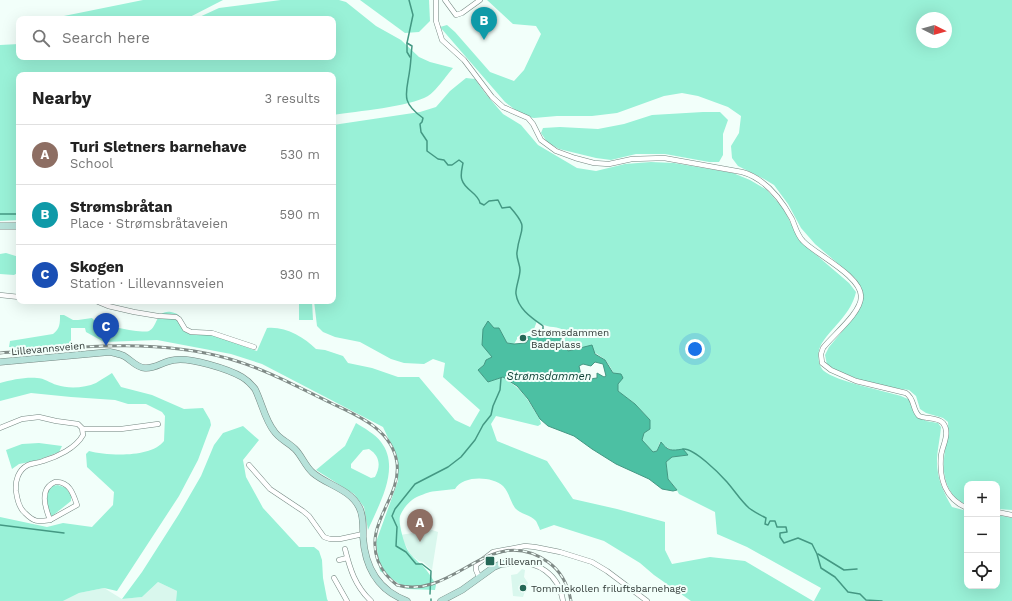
<!DOCTYPE html>
<html lang="en">
<head>
<meta charset="utf-8">
<style>
	:root { --surface:#fff; --page:#f6f6f6; --text:#222; --muted:#767676; --line:#e0e0e0; --accent:#7c3aed }
	body { margin:0; font-family:"Work Sans",sans-serif; background:var(--page); color:var(--text) }
	.controls { position:absolute; right:12px; bottom:12px; display:grid; overflow:hidden; border-radius:8px; box-shadow:0 4px 16px #0002 }
	.controls button { width:36px; height:36px; display:grid; place-items:center; padding:0; border:0; border-bottom:1px solid var(--line); background:var(--surface); color:var(--text); font:20px sans-serif }
	.compass { position:absolute; left:916px; top:12px; width:36px; height:36px; border-radius:50%; background:var(--surface); box-shadow:0 4px 16px #0002; rotate:95deg }
	.you { position:absolute; left:695px; top:349px; width:14px; height:14px; margin:-10px; border:3px solid #fff; border-radius:50%; background:#1a73e8; box-shadow:0 0 0 6px #1a73e833 }
	.badge { display:grid; place-items:center; width:26px; height:26px; border-radius:50%; background:var(--accent); color:#fff; font-size:13px; font-weight:700 }
	.pin { position:absolute; translate:-50% -33px; filter:drop-shadow(0 1px 2px #0008) }
	.pin::after { content:''; position:absolute; top:21px; width:14px; height:12px; background:inherit; clip-path:polygon(0 0,100% 0,50% 100%) }
	.list { margin:0; padding:0; list-style:none }
	h2 { display:flex; justify-content:space-between; align-items:center; height:52px; margin:0; padding:0 16px; font-size:17px }
	h2 small { font-size:13px; font-weight:400; color:var(--muted) }
	.list li { display:grid; grid-template-columns:26px 1fr auto; gap:12px; align-items:center; box-sizing:border-box; height:60px; padding:0 16px; border-top:1px solid var(--line) }
	.list b { display:block; font-size:15px; white-space:nowrap }
	.list p { margin:0; font-size:13px; white-space:nowrap; color:var(--muted) }
	.list em { font-size:13px; font-style:normal; color:var(--muted) }
	.icon { flex:none; width:22px; height:22px; fill:none; stroke:currentColor; stroke-width:2; stroke-linecap:round; stroke-linejoin:round }
	.map { position:relative; flex:none; width:1012px; height:601px; overflow:hidden }
	.search { position:absolute; background:var(--surface); box-shadow:0 4px 16px #0002; left:16px; top:16px; width:320px; height:44px; display:flex; align-items:center; gap:10px; box-sizing:border-box; padding:0 14px; border-radius:8px; color:var(--muted); font-size:15px }
	.panel { position:absolute; background:var(--surface); box-shadow:0 4px 16px #0002; left:16px; top:72px; width:320px; height:232px; border-radius:8px }
	.map>svg:first-child { display:block }
	.built { fill:#d9f7ed }
	.green { fill:#99f1d7; fill-rule:evenodd }
	.water { fill:#4cc0a3; stroke:#449883; fill-rule:evenodd }
	.lines { fill:none; stroke-linecap:round; stroke-linejoin:round }
	.stream { stroke:#449883; stroke-width:1.5 }
	.street-casing { stroke:#748781; stroke-width:5.5 }
	.secondary-casing { stroke:#748781; stroke-width:7 }
	.street { stroke:#fff; stroke-width:4.5 }
	.secondary { stroke:#b7e2da; stroke-width:6 }
	.rail-casing { stroke:#808b87; stroke-width:3 }
	.rail { stroke:#f2fffa; stroke-width:1.5; stroke-dasharray:4.5; stroke-linecap:butt }
	.poi-dot { fill:#256756; stroke:#f2fffa; stroke-width:1.5 }
	.labels { text-anchor:middle; stroke-width:4; stroke-linejoin:round; paint-order:stroke }
	.poi-label { font-size:10px; fill:#313a37; stroke:#f2fffa; text-anchor:start }
	.street-label { font-size:10px; fill:#313a37; stroke:#f2fffa }
	.water-label { font-size:11px; font-style:italic; fill:#0a3e32; stroke:#f2fffa }
</style>
</head>
<body>
<div class="map">
<svg width="1012" height="601" viewBox="0 0 1012 601">
	<rect width="100%" height="100%" fill="#f2fffa"/>
	<g class="built">
		<path d="M432,530L438,532L432,570L423,562L419,561L411,555L400,535Z"/>
		<path d="M522,569L525,570L524,577L528,583L523,597L513,596L511,575L517,574Z"/>
		<path d="M158,582L177,591L176,601H63L79,593L104,588L122,599L142,597Z"/>
	</g>
	<g class="green">
		<path d="M143,0H223L186,19H55L54,18Z"/>
		<path d="M281,0H339L346,2L376,26L401,40L419,57L430,62L453,68C447,75 435,92 428,96C409,107 357,111 333,115V75H19V220L0,221V45L19,44V57H333V19H195L219,8Z"/>
		<path d="M360,0H429L430,21L419,32L405,33Z"/>
		<path d="M487,0H1012V510L997,509V484H967V505C949,498 942,478 944,459C945,446 949,435 948,422L943,418L926,413L920,409L916,396L909,390L874,385L835,370L827,365L825,355L829,347L856,315L863,299L862,290L856,279L815,244L801,228L788,204L774,185L764,179L738,166L732,158L731,146L739,133L741,116L728,107L698,96L682,93L664,96L617,113L592,116H557L534,118L523,116L505,102L440,27L447,25L455,32L490,72L514,81L524,70L541,34L536,26L513,24ZM922,18H946V42H922Z"/>
		<path d="M466,78L475,79L485,93L503,114L521,125L538,145L577,168L596,171L625,164L651,162L674,163L733,173L750,180L767,190L783,208L800,241L849,283L856,292C851,314 834,325 822,343C817,350 817,365 824,371C835,381 885,391 901,396L910,400L914,413L926,421L938,423L941,427C940,439 937,451 937,462C937,479 944,493 952,507L967,511V586H997V515L1012,518V601H814L821,588L747,547L717,534L715,512L679,494L675,487L668,479L666,462L672,457L687,455C677,452 668,450 660,442L657,451L653,452L641,440L650,420L635,404L618,391C617,381 613,369 606,361C602,356 590,350 584,347L568,351L565,342L564,330C553,325 547,329 537,321L534,329L517,337V339L514,344L507,343L499,328L492,358L486,360L484,365L478,370L488,382L503,377C519,388 524,393 534,410C537,415 540,418 541,424L538,426L496,416L491,424L497,441L547,461L573,499L617,509L665,522V550L672,564L710,557L745,561L813,601H691L654,575L640,563L604,541L554,525L540,530C539,527 537,523 536,521C531,515 520,514 515,508C510,501 509,492 503,486C492,476 463,475 455,489C449,490 443,490 437,491C431,491 424,494 419,496C411,499 403,508 400,516C398,523 404,543 407,549C411,556 416,560 422,565C428,571 432,578 436,585L435,590L407,589L380,571L376,542L398,481L397,457L383,427L262,364L231,354L157,340L104,342L86,332L85,328H71V345L24,348L9,347L10,341L53,334C60,329 60,323 60,315H64L73,320H78L92,318C93,319 95,321 96,322C103,325 143,334 149,331C158,327 155,310 171,312C182,314 181,320 185,330L211,334L257,351L267,328C285,326 304,337 316,349L325,350L343,356L348,363L372,368L398,377H419L455,420L470,427L480,410L443,377L445,363L433,359L424,364L404,363L391,359L360,342L335,337L323,332L317,326L314,301H333V125L420,112L436,107L450,91Z"/>
		<path d="M703,112H720L728,120L723,134V155L719,162H709L665,154H636L611,160L596,158L559,149L547,142L541,133L543,128L560,127L598,129L624,124L652,115Z"/>
		<path d="M6,253L19,257V272L14,275L0,274V254Z"/>
		<path d="M299,301H312L313,320H299Z"/>
		<path d="M112,373L121,387L152,395L184,409L203,408L210,420L211,425L198,460L179,496L117,591L104,588L79,593L63,601H0V517L47,527L63,523L92,527L113,505L114,492L87,467L86,454L89,451C108,456 151,458 164,441L165,416L162,412L146,404H128L115,400L71,397L31,393L0,401V383C11,380 25,377 37,378C44,378 50,383 57,385C68,389 85,388 96,383C101,380 107,376 112,373Z"/>
		<path d="M356,423C364,428 375,434 381,442C401,468 379,504 368,530L364,507L354,494L316,470L345,446ZM369,449C380,456 381,466 375,477L371,478L351,468V464L363,450Z"/>
		<path d="M243,426L259,440L243,460L246,477L263,508L299,547H314L319,551L322,560L323,578L327,599L328,601H176L177,591L158,582L142,597L122,599L142,572L179,514L201,476L214,445L223,433Z"/>
		<path d="M39,443L62,446L59,452L35,461L19,464L12,469L6,450L22,444Z"/>
		<path d="M58,485L66,488L71,495V501L51,517C47,508 46,499 48,489L52,486Z"/>
	</g>
	<path class="water" d="M488,321L494,328H499L507,343L514,344L526,343L529,339L526,337L557,333L558,336L565,342L568,351L592,345L595,354L605,360L613,373L621,374L623,378L618,384V391L635,404L650,420V429L644,433L642,440L653,452L657,451L661,442C668,451 671,451 683,449L688,455L672,457L666,462L668,479L677,490L673,491L662,489L649,479L616,464L592,449L574,436L548,426L540,419L528,399L517,386L503,377L488,382L478,370L484,365L486,360L492,357L482,345L483,329ZM595,362L603,364L606,376L604,377L597,373V378L589,379L586,376L583,377L581,375L579,366L583,364L591,366Z"/>
	<g class="lines">
		<g class="stream">
			<path d="M409,0L413,15L407,43L412,46C411,54 411,61 410,68C407,93 399,101 423,118L422,122L420,124L421,132L427,141V151L438,159L444,160L448,165H452L459,160L463,163C462,168 460,176 462,180C465,190 478,193 480,203L484,205L489,201L498,200L502,208L510,207C530,230 520,226 517,252C516,258 520,264 520,270C520,277 515,289 516,294C518,309 532,318 543,326V332"/>
			<path d="M407,43V52L410,57"/>
			<path d="M0,214H19"/>
			<path d="M683,449C694,448 719,473 727,482C734,490 741,501 749,508C754,512 760,515 766,518L765,524L768,525L770,521H775L777,527H786L787,532L780,533V537L784,543L798,538L812,544L817,554L821,568L835,577L848,592L860,594L866,600L882,601"/>
			<path d="M0,525L64,533"/>
			<path d="M818,554L844,570L857,569"/>
			<path d="M430,594L431,571L422,564H416L406,552L396,546L397,527L392,516L395,509L415,484L448,467L461,457L475,440L483,425L491,415L493,406L500,390L501,378"/>
			<path d="M431,599V601"/>
		</g>
		<g class="street-casing">
			<g id="street">
				<path d="M436,0V21L442,40L464,60L492,97L503,107L528,118L533,124L541,140L556,151L575,158L594,163L609,164L632,159L664,158L742,172C764,178 781,199 792,219C795,226 797,235 803,241C815,254 862,276 861,297C861,313 833,335 823,348L821,354L822,363L831,370L856,381L906,393C915,399 912,409 919,416C926,419 938,417 943,423C951,433 942,446 941,456C939,478 945,499 967,508"/>
				<path d="M445,0L456,15L462,13L480,0"/>
				<path d="M0,295L19,297"/>
				<path d="M96,301L108,306L134,312L158,316L176,317L179,319L185,329L191,332L212,333L254,347"/>
				<path d="M0,428L22,419L39,417L56,421L78,424L82,428L83,435C76,448 57,457 43,461C38,463 32,463 28,465C18,470 15,481 16,491C17,499 19,508 25,513C34,522 37,522 50,520"/>
				<path d="M83,429H121L158,424"/>
				<path d="M249,465L270,489L303,511L309,516L324,537L330,539H340L363,534"/>
				<path d="M55,482C69,481 73,493 77,505L50,520C45,507 39,489 55,482Z"/>
				<path d="M997,512L1012,515"/>
				<path d="M345,549C350,569 355,586 371,601"/>
				<path d="M339,560L347,558"/>
				<path d="M512,563C537,560 559,574 563,601"/>
				<path d="M479,577L476,570V565L493,552L525,546L535,547L560,552L592,562L607,571L647,601"/>
				<path d="M334,578L347,601"/>
			</g>
		</g>
		<g class="secondary-casing">
			<g id="secondary">
				<path d="M0,226H19"/>
				<path d="M0,362L110,352C115,353 120,354 124,356C131,360 137,368 145,368C155,369 164,361 174,360C190,357 228,369 242,377C247,380 251,384 255,389C262,403 265,420 274,431C279,439 288,442 295,449C302,456 305,466 313,473C327,485 350,489 359,507C364,516 363,528 363,537C365,567 377,590 407,601"/>
				<path d="M441,601L462,590L494,567L501,564L512,563"/>
			</g>
		</g>
		<use href="#street" class="street"/>
		<use href="#secondary" class="secondary"/>
		<g class="rail-casing">
			<path id="rail" d="M0,353C77,347 155,338 230,359C265,369 298,387 331,403C358,416 392,429 397,463C401,499 364,523 378,561C382,571 389,579 397,585C454,601 490,521 548,562C561,571 568,585 571,601"/>
		</g>
		<use href="#rail" class="rail"/>
	</g>
	<g class="poi-dot">
		<circle cx="523" cy="338" r="4"/>
		<rect x="485" y="556" width="10" height="10" rx="2"/>
		<circle cx="523" cy="588" r="4"/>
	</g>
	<g class="labels">
		<g class="poi-label">
			<text x="531" y="336">Strømsdammen<tspan x="531" dy="12">Badeplass</tspan></text>
			<text x="499" y="565">Lillevann</text>
			<text x="531" y="592">Tommlekollen friluftsbarnehage</text>
		</g>
		<g class="street-label">
			<text transform="translate(48 348) rotate(-5)" y="4">Lillevannsveien</text>
		</g>
		<g class="water-label">
			<text x="549" y="380">Strømsdammen</text>
		</g>
	</g>
</svg>
<div class="controls">
<button>+</button>
<button>−</button>
<button><svg class="icon" aria-label="locate" viewBox="0 0 24 24"><circle cx="12" cy="12" r="6"/><path d="M12 2v4M12 18v4M2 12h4M18 12h4"/></svg></button>
</div>
<svg class="compass" viewBox="-18 -18 36 36"><path d="M0-13l5 13h-10z" fill="#e53935"/><path d="M0 13l5-13h-10z" fill="#767676"/></svg>
<div class="you"></div>
<div class="pin badge" style="left:420px;top:542px;background:#8d6e63">A</div>
<div class="pin badge" style="left:484px;top:40px;background:#0f9aa8">B</div>
<div class="pin badge" style="left:106px;top:346px;background:#1a4fb4">C</div>
<div class="search"><svg class="icon" aria-label="search" viewBox="0 0 24 24"><circle cx="10" cy="10" r="6"/><path d="M15 15l6 6"/></svg>Search here</div>
<section class="panel">
<h2>Nearby<small>3 results</small></h2>
<ul class="list">
<li><span class="badge" style="background:#8d6e63">A</span><div><b>Turi Sletners barnehave</b><p>School</p></div><em>530 m</em></li>
<li><span class="badge" style="background:#0f9aa8">B</span><div><b>Strømsbråtan</b><p>Place · Strømsbråtaveien</p></div><em>590 m</em></li>
<li><span class="badge" style="background:#1a4fb4">C</span><div><b>Skogen</b><p>Station · Lillevannsveien</p></div><em>930 m</em></li>
</ul>
</section>
</div>
</body>
</html>
